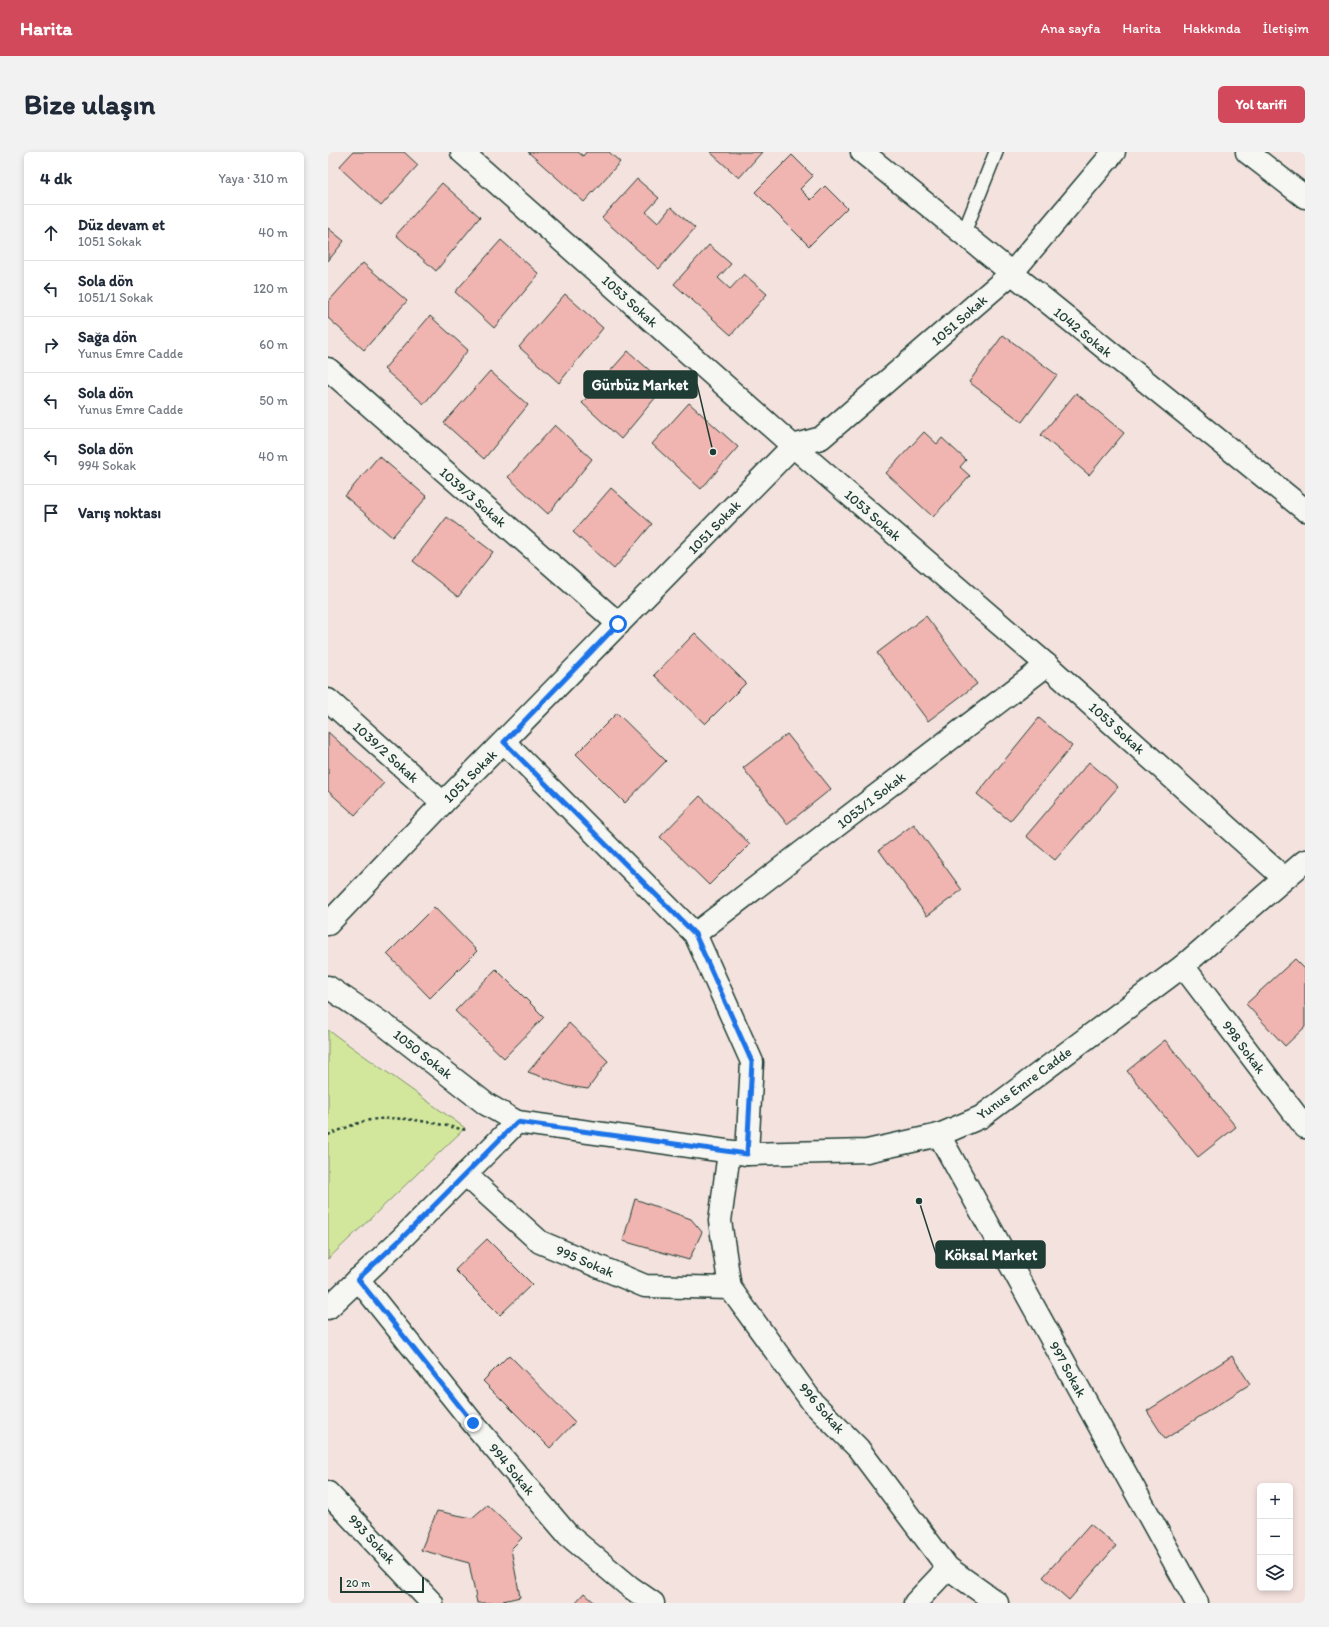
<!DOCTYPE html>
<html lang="tr">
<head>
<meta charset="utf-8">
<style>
	:root { --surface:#fff; --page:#f2f2f3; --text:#1f2937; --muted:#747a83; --line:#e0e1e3; --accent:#d1495b }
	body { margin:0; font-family:Itim,sans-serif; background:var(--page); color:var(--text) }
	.controls { position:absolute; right:12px; bottom:12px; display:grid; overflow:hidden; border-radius:6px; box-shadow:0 2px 6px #0003 }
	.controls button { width:36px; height:36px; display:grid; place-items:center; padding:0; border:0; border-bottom:1px solid var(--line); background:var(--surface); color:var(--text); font:20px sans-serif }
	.scale { position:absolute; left:12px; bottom:10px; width:84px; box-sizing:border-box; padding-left:4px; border:2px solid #1f3d34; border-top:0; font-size:11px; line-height:14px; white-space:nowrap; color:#1f3d34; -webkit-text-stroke:3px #f6f6f2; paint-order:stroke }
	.stop { position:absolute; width:12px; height:12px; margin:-9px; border:3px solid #1a73e8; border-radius:50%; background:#fff }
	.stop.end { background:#1a73e8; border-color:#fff; box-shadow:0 1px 4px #0008 }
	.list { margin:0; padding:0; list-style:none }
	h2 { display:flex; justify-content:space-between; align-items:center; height:52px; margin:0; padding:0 16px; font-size:17px }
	h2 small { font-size:13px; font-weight:400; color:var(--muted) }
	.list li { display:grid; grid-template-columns:26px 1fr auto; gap:12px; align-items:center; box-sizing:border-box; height:56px; padding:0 16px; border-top:1px solid var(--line) }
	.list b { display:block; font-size:15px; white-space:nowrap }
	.list p { margin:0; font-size:13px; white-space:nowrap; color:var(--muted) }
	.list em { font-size:13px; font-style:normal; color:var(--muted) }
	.icon { flex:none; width:22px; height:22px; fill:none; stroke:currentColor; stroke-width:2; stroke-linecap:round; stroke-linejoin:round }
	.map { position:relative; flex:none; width:977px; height:1451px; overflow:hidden; border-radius:6px }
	header { display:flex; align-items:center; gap:24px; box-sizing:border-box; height:56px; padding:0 20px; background:var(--accent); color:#fff }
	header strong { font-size:19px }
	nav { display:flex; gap:22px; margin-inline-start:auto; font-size:14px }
	.intro { display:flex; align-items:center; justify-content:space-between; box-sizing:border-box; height:96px; padding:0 24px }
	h1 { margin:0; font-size:28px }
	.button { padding:10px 18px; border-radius:6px; background:var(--accent); color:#fff; font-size:14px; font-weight:700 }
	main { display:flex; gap:24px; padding:0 24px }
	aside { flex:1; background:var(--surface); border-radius:6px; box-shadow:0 2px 6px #0003 }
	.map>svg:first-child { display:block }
	.green { fill:#d3e79c; stroke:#799268 }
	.building { fill:#f0b5b0; stroke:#1f3d34 }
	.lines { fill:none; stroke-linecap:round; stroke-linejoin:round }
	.lane-casing { stroke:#1f3d34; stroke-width:16 }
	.street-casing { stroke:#1f3d34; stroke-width:25 }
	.secondary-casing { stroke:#1f3d34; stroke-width:25 }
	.path { stroke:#1f3d34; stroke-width:2.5; stroke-dasharray:3 3; stroke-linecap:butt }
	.lane { stroke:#f6f6f2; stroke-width:13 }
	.street { stroke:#f6f6f2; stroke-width:22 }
	.secondary { stroke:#f6f6f2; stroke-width:22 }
	.route { stroke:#1a73e8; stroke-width:5 }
	.labels { text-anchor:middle; stroke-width:4; stroke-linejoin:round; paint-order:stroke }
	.street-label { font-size:14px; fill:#1f3d34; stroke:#f6f6f2 }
	.leader { fill:none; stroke:#1f3d34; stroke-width:1.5 }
	.callout-dot { fill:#1f3d34; stroke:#f6f6f2; stroke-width:1.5 }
	.callout { fill:#1f3d34; stroke:#1f3d34; stroke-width:1.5 }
	.callout-label { font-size:15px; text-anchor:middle; font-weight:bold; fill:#fff }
</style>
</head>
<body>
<header>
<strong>Harita</strong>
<nav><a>Ana sayfa</a><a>Harita</a><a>Hakkında</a><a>İletişim</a></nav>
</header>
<div class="intro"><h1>Bize ulaşın</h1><a class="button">Yol tarifi</a></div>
<main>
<aside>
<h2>4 dk<small>Yaya · 310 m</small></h2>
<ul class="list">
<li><svg class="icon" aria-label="ahead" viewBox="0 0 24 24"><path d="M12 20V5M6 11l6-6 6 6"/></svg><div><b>Düz devam et</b><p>1051 Sokak</p></div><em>40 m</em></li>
<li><svg class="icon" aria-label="left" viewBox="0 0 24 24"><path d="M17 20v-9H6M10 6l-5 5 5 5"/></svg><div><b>Sola dön</b><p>1051/1 Sokak</p></div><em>120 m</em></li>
<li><svg class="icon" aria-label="right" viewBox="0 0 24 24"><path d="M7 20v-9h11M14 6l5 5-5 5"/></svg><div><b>Sağa dön</b><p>Yunus Emre Cadde</p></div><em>60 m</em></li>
<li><svg class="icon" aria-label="left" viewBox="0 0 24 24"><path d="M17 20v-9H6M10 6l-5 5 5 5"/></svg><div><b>Sola dön</b><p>Yunus Emre Cadde</p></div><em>50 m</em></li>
<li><svg class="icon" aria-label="left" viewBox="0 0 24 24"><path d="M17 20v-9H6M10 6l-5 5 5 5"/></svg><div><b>Sola dön</b><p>994 Sokak</p></div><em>40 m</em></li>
<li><svg class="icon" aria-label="arrive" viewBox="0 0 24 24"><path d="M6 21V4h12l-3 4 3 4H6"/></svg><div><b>Varış noktası</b></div></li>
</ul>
</aside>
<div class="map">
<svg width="977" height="1451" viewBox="0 0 977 1451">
	<rect width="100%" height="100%" fill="#f4e2de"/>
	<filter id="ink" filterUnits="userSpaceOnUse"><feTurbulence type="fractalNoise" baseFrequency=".025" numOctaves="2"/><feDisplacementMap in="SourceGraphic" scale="8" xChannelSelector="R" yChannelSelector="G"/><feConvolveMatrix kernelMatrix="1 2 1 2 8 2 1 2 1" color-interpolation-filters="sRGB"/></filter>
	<g filter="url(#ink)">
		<path class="green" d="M0,878L137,976L0,1107Z"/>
		<g class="building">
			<path d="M25,0H76L90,13L53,54L11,15Z"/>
			<path d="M200,0H250L255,4L258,0H281L292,10L256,50Z"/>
			<path d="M382,0H434L411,26Z"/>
			<path d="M464,3L485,24L472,37L483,48L497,34L519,56L481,94L427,40Z"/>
			<path d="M309,27L331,46L318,60L330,71L343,55L367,76L331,117L274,66Z"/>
			<path d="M114,31L152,65L108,119L68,83Z"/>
			<path d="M0,76L16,89L0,109Z"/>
			<path d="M173,88L211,122L166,176L127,140Z"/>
			<path d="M381,93L403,112L390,126L402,137L416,122L439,142L403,183L346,132Z"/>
			<path d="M35,111L79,149L36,198L0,166V150Z"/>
			<path d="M237,142L275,176L231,231L191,195Z"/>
			<path d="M102,164L140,198L96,252L56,217Z"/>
			<path d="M675,183L729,223L694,270L641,230Z"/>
			<path d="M300,199L338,233L293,287L254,251Z"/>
			<path d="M162,219L200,253L156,307L116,271Z"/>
			<path d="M748,241L796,281L761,323L713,283Z"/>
			<path d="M361,251L410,295L373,337L324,292Z"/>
			<path d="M227,273L264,307L220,362L180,325Z"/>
			<path d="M596,280L609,292L614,286L638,308L632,315L642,324L605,365L558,321Z"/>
			<path d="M51,304L99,345L64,385L17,344Z"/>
			<path d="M283,336L324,372L286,417L245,380Z"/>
			<path d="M119,365L165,400L130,445L85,409Z"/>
			<path d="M598,464L649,532L600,569L549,501Z"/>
			<path d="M367,481L418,531L377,572L326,523Z"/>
			<path d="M289,561L338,609L297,651L248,602Z"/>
			<path d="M711,566L744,594L682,669L649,642Z"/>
			<path d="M0,580L56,631L27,663L0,639Z"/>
			<path d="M459,582L503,637L459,672L415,616Z"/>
			<path d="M761,610L790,635L727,708L698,684Z"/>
			<path d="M372,644L422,692L381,733L332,685Z"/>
			<path d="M586,672L634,738L599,764L551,698Z"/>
			<path d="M106,755L149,799L102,846L59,802Z"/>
			<path d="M967,807L977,817V875L957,894L918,852Z"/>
			<path d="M168,817L216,865L176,906L127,859Z"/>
			<path d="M241,871L280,909L260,937L240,934L200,920Z"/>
			<path d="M837,888L908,975L870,1005L799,919Z"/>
			<path d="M307,1047L363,1067L374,1080L361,1108L295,1089Z"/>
			<path d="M159,1087L204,1132L172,1163L127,1118Z"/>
			<path d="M181,1203L247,1270L222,1296L155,1229Z"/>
			<path d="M904,1204L922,1232L837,1287L819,1259Z"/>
			<path d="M159,1353L194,1386L183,1397L192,1445L167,1451H149L141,1411L93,1398L109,1359L144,1366Z"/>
			<path d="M762,1372L788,1394L741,1448L715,1425Z"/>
			<path d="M256,1441L267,1451H247Z"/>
		</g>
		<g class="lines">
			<g class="lane-casing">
				<path id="lane" d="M635,83L668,0"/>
			</g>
			<g class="street-casing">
				<g id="street">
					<path d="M134,0L465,294L719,513L956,726"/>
					<path d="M534,0L977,358"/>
					<path d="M919,0L977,45"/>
					<path d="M0,217L291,472"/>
					<path d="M0,548L115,651"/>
					<path d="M176,590L367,782L424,910L419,1002"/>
					<path d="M0,772L115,651L465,294L493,286L683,122L786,0"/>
					<path d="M367,782L719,513"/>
					<path d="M855,814L977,975"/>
					<path d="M0,835L58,874L158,952L189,970"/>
					<path d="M611,983L869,1451"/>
					<path d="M401,1000L392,1069L402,1136L485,1251L530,1296L620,1416L669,1451"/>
					<path d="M137,1022L212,1090L317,1134L402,1136"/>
					<path d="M30,1127L145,1271L240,1383L302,1435L325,1451"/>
					<path d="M0,1341L104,1451"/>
					<path d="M587,1451L620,1416"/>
				</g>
			</g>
			<g class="secondary-casing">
				<path id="secondary" d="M0,1156L74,1086L189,970L419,1002L539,999L611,983L653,965L855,814L977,709"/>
			</g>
			<path class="path" d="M0,983C16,977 33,968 50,967C79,964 109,972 138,978"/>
			<use href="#lane" class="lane"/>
			<use href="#street" class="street"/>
			<use href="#secondary" class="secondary"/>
		</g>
	</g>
	<g class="lines" filter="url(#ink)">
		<path class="route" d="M145,1271L30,1127L74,1086L189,970L419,1002L424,910L367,782L176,590L290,472"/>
	</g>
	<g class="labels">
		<g class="street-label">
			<text transform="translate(302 149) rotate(42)" y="5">1053 Sokak</text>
			<text transform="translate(631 168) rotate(-41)" y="5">1051 Sokak</text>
			<text transform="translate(755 180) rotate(39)" y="5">1042 Sokak</text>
			<text transform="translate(145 345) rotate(41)" y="5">1039/3 Sokak</text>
			<text transform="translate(545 363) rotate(41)" y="5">1053 Sokak</text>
			<text transform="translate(386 375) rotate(-46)" y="5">1051 Sokak</text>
			<text transform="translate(789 576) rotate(42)" y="5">1053 Sokak</text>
			<text transform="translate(58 600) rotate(42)" y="5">1039/2 Sokak</text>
			<text transform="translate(142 624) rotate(-45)" y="5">1051 Sokak</text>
			<text transform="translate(543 648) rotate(-38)" y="5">1053/1 Sokak</text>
			<text transform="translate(916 895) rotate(53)" y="5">998 Sokak</text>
			<text transform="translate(95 902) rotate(38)" y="5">1050 Sokak</text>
			<text transform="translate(696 931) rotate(-36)" y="5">Yunus Emre Cadde</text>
			<text transform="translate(257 1109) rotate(23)" y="5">995 Sokak</text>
			<text transform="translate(740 1217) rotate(61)" y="5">997 Sokak</text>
			<text transform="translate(494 1256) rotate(49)" y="5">996 Sokak</text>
			<text transform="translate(184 1317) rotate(50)" y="5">994 Sokak</text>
			<text transform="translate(44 1387) rotate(47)" y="5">993 Sokak</text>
		</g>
	</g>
	<path class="leader" d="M385 300L369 232M591 1049L608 1102"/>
	<g class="callout-dot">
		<circle cx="385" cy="300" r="4"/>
		<circle cx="591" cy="1049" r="4"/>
	</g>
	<g class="callout">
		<rect x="256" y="219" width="113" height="27" rx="4"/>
		<rect x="608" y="1089" width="109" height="27" rx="4"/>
	</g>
	<g class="callout-label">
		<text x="312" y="238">Gürbüz Market</text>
		<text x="663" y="1108">Köksal Market</text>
	</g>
</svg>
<div class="controls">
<button>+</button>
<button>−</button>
<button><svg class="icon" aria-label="layers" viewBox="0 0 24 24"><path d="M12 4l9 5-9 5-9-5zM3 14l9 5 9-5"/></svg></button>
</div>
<div class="scale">20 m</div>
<div class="stop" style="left:290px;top:472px"></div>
<div class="stop end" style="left:145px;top:1271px"></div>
</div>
</main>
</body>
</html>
